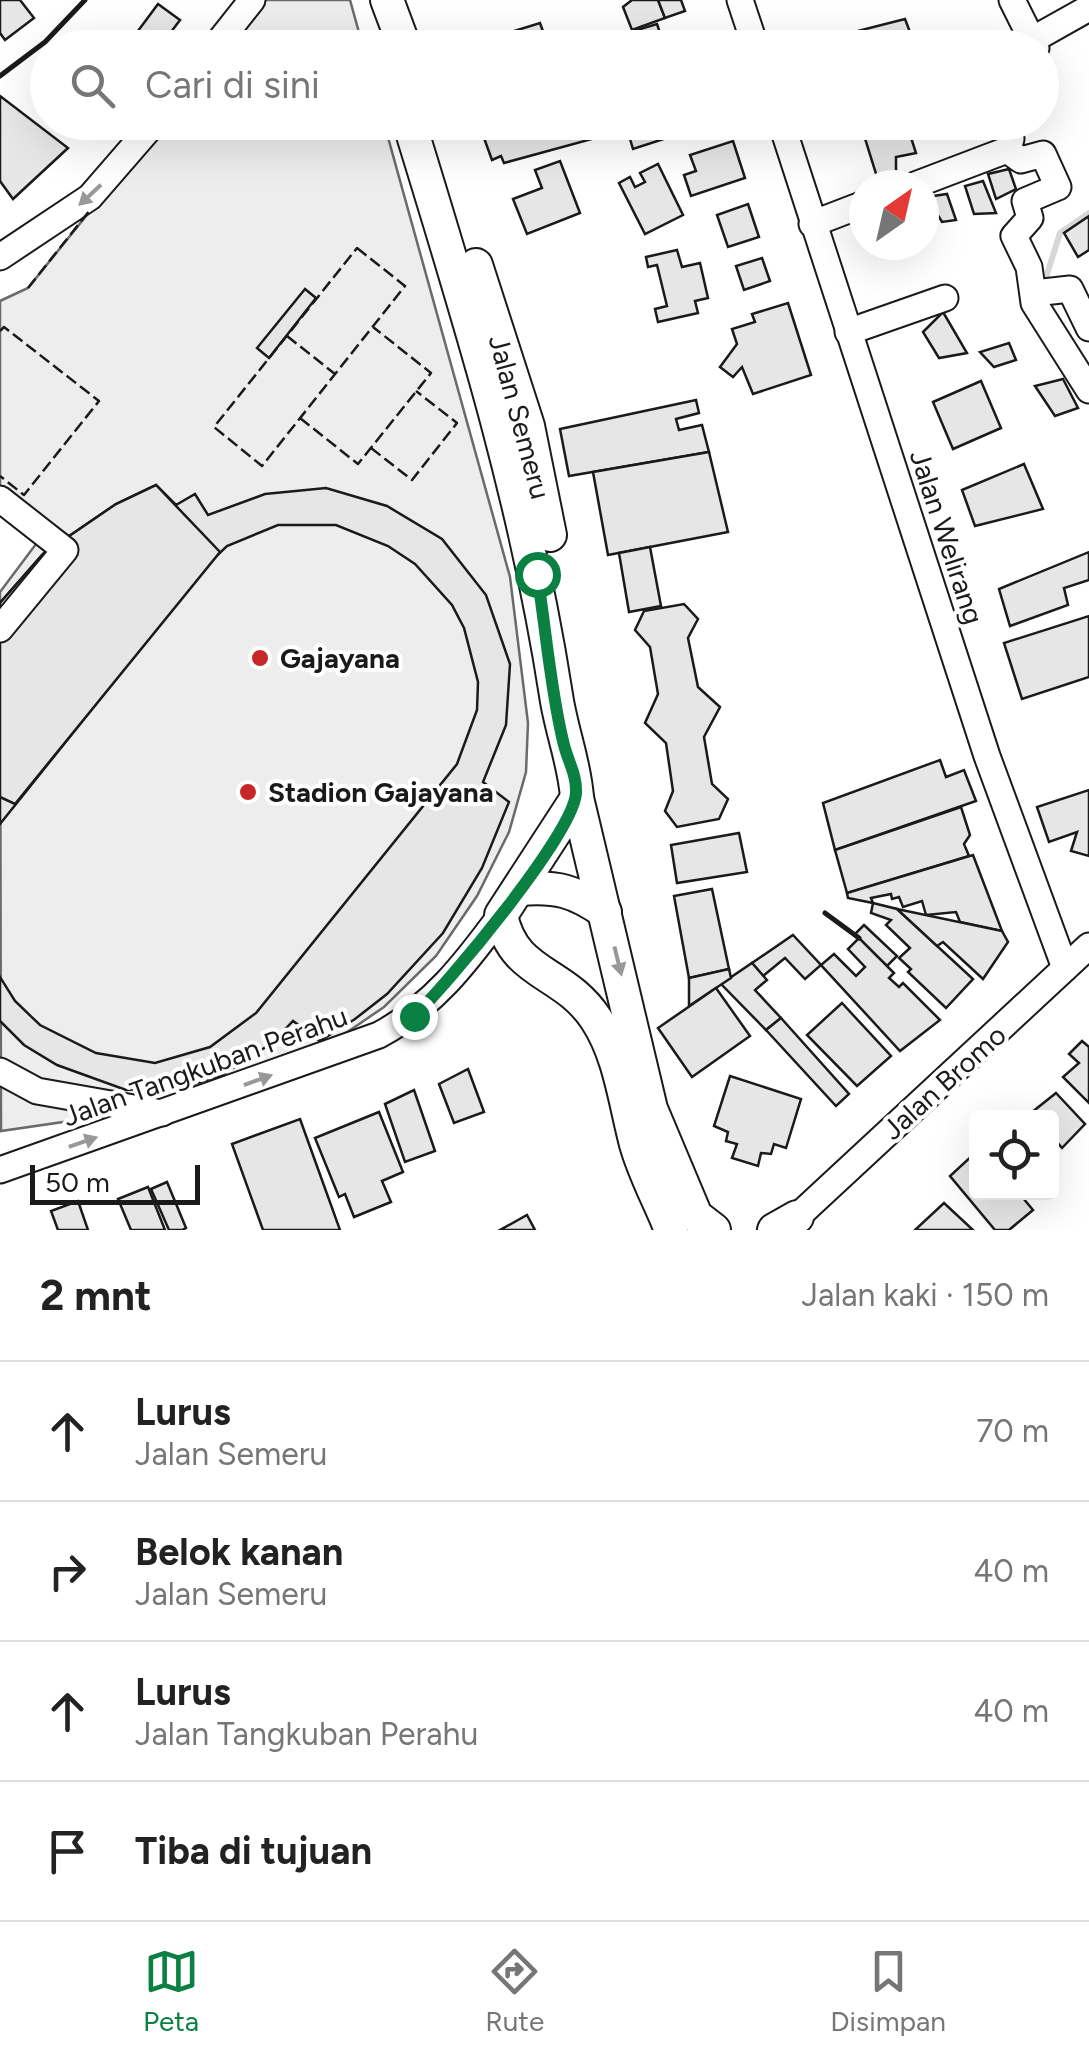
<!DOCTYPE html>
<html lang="id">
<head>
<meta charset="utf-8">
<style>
	:root { --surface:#fff; --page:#f6f6f6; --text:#222; --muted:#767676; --line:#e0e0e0; --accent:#0b8043 }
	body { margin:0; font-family:Figtree,sans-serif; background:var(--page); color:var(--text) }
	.controls { position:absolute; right:30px; bottom:30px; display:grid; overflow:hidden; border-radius:10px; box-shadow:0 10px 40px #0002 }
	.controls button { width:90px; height:90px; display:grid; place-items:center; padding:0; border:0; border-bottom:2px solid var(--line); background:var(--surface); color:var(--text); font:50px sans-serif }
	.compass { position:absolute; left:849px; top:170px; width:90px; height:90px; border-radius:50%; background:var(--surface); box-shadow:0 10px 40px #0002; rotate:34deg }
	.scale { position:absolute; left:30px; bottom:25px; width:170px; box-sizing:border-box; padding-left:10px; border:5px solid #1a1a1a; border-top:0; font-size:28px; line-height:35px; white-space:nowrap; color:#1a1a1a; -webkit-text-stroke:8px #fff; paint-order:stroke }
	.stop { position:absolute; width:30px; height:30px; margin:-22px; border:8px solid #0b8043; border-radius:50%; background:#fff }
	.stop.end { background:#0b8043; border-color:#fff; box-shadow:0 2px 10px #0008 }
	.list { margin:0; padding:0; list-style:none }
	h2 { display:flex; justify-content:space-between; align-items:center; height:130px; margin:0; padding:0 40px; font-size:42px }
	h2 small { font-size:32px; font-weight:400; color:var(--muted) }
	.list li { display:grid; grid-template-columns:65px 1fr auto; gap:30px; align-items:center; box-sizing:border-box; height:140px; padding:0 40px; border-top:2px solid var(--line) }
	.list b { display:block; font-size:38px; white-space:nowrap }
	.list p { margin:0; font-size:32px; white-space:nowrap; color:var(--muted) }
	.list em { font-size:32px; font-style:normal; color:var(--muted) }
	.icon { flex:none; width:55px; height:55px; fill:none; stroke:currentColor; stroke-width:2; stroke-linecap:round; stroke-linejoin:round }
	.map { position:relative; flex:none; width:1089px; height:1230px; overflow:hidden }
	.search { position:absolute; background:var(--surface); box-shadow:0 10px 40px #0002; left:30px; right:30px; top:30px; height:110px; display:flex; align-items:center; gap:25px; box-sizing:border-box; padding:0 35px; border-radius:55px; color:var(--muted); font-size:38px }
	.sheet { height:690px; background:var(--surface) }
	nav { display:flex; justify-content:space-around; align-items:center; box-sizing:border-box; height:140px; border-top:2px solid var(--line); background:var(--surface); font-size:28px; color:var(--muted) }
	nav a { display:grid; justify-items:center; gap:5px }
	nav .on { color:var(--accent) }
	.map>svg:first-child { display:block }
	.built { fill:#ededed; stroke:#6a6a6a; stroke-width:2.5 }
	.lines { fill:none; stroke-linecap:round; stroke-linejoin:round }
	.stream { stroke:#d7d7d7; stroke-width:6 }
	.building { fill:#e6e6e6; stroke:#1a1a1a; stroke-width:2.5 }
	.minor-casing { stroke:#1a1a1a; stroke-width:29 }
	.major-casing { stroke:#1a1a1a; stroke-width:36 }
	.minor { stroke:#fff; stroke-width:25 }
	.major { stroke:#fff; stroke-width:32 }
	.fence { stroke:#1a1a1a; stroke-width:2.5; stroke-dasharray:12 5; stroke-linecap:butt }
	.wall { stroke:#1a1a1a; stroke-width:5 }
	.oneway { fill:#989898 }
	.route { stroke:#0b8043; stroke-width:12 }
	.poi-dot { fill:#c62828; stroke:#fff; stroke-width:4 }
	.labels { text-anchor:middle; stroke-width:8; stroke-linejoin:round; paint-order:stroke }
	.street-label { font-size:28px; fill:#1a1a1a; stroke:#fff }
	.poi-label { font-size:28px; font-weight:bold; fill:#1a1a1a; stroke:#fff; text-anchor:start }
</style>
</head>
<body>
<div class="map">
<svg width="1089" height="1230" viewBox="0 0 1089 1230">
	<rect width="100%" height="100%" fill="#fff"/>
	<g class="built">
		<path d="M259,0H350L363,47L221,48Z"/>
		<path d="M161,123H384L510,577L528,723L526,772L509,832L477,896L436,956L384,1007L324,1048L166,1107L1,1131L0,592L45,532L0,496V301L28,288Z"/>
	</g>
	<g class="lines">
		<path class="stream" d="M1044,284L1060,233L1089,213"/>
	</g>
	<g class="building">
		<path d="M0,0H20L34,18L5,40L0,33Z"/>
		<path d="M632,0H658L665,18L632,30L623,7Z"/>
		<path d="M658,0H681L685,11L665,18Z"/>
		<path d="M158,4L180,20L159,48H135L129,43Z"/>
		<path d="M905,19L916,48H835L830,38Z"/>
		<path d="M540,23L549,48H470L491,40L493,46L517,38L514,31Z"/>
		<path d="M657,24L665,48H631L627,33Z"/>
		<path d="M0,96L68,148L13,199L0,181Z"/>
		<path d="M485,122H586L592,139L504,163L501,156L492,160L484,138L490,136Z"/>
		<path d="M625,122H716L633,149Z"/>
		<path d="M880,122H906L916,153L896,157V177L878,180L863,132Z"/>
		<path d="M733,141L745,178L691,196L684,175L696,171L690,155Z"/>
		<path d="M560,161L580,213L527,234L513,199L542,188L535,170Z"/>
		<path d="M658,164L683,215L645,234L619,183L630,177L635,187L645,182L640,173Z"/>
		<path d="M1009,169L1016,189L996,199L988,174Z"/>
		<path d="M983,181L996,213L974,214L965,186Z"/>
		<path d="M947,194L956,220L942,222L927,197Z"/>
		<path d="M748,204L759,237L728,247L717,215Z"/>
		<path d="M1089,216V250L1078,257L1064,233Z"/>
		<path d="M677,250L682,267L700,263L708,298L695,301L698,313L658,322L655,309L667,306L657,265L648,267L646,257Z"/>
		<path d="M762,258L770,281L744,290L736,266Z"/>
		<path d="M305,289L316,298L269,358L257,348Z"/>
		<path d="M788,303L811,375L753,394L742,367L733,377L720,367L737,344L732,329L755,322L752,314Z"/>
		<path d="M943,312L967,353L939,358L923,332Z"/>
		<path d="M1009,343L1016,360L994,367L980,352Z"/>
		<path d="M1063,379L1078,408L1055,416L1035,386Z"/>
		<path d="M981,381L1001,428L953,449L933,402Z"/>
		<path d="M696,400L699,413L676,419L679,430L702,425L709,452L569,476L560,429Z"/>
		<path d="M709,452L728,532L608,555L593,472Z"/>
		<path d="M1024,464L1043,509L975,526L962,490Z"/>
		<path d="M156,485L176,505L195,494L208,515L265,494L326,488L387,506L442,539L486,595L510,664L506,725L483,782L509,802L482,868L443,933L387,994L355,1019L320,1041L293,1021L272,1043L222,1075L191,1085L126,1090L57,1065L24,1045L0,1021V977L15,1001L40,1025L96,1053L155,1063L210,1047L256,1013L457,764L477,710L478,682L464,628L452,605L415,564L388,546L336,525H278L227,546L208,564L0,824V603L43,554L116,504Z"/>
		<path d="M156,485L220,552L15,804L0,797V603L43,554L116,504Z"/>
		<path d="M650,547L661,606L629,612L619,553Z"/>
		<path d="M1089,552V580L1064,588L1068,605L1010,626L999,589Z"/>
		<path d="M684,604L698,619L688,638L698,687L720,707L704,737L712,784L728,799L719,819L677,827L665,811L673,791L666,743L645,723L658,694L650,647L635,630L644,611Z"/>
		<path d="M1089,616V677L1022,699L1004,643Z"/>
		<path d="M940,760L946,777L964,770L976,801L835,850L823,803Z"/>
		<path d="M1089,790V856L1071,851L1077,832L1049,842L1037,807Z"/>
		<path d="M961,807L970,835L964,844L969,856L847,893L835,850Z"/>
		<path d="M739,833L747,872L677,883L671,845Z"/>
		<path d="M973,855L1002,931L960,922L956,912L926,915L922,901L903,907L899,897L892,899L891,894L871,898L873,903L848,898L847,893Z"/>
		<path d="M712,889L729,969L689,978L674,896Z"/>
		<path d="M873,903L897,909L973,979L946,1008L908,972L911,969L899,958L910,948L886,925L891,920L871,913Z"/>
		<path d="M897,909L1002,931L1008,942L983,979L943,942L937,946Z"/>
		<path d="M864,925L897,956L887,966L854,935Z"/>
		<path d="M793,935L821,965L805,979L785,958L763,976L752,963Z"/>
		<path d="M859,938L894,973L889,978L899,987L903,983L940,1020L900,1051L821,965L834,954L856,976L865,967L848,949Z"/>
		<path d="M752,963L767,980L755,990L781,1018L766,1030L721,984Z"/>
		<path d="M729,969L731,978L689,1006V978Z"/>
		<path d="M716,988L750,1036L692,1077L658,1028Z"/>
		<path d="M842,1003L891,1056L857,1086L807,1035Z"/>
		<path d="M781,1018L849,1094L836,1106L766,1030Z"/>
		<path d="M1082,1041L1089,1047V1103L1063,1077L1079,1063L1069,1054Z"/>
		<path d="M468,1069L484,1112L454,1123L439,1084Z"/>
		<path d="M730,1076L801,1099L786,1148L774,1144L771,1154L761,1153L758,1166L732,1158L737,1144L726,1141L728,1132L714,1126Z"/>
		<path d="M414,1090L435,1151L405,1162L385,1104Z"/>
		<path d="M1056,1093L1085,1124L1062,1148L1052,1136V1118L1031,1113Z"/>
		<path d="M379,1112L403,1172L382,1181L391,1202L354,1217L345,1194L339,1197L315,1138Z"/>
		<path d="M300,1119L340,1230H263L232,1144Z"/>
		<path d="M976,1152V1192H1018L1033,1210L1009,1230H995L950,1176Z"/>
		<path d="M167,1182L186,1228L182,1230H169L151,1189Z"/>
		<path d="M148,1187L165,1230H131L118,1199Z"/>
		<path d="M78,1201L88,1230H58L51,1211Z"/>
		<path d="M944,1203L973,1230H915Z"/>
		<path d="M527,1215L535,1230H500Z"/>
	</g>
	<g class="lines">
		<g class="minor-casing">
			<g id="minor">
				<path d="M740,0L756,48"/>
				<path d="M1012,0L1032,40"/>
				<path d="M214,48L252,0"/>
				<path d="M1036,48L1032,40L1089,8"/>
				<path d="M781,122L987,756L1065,968"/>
				<path d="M1007,150L1021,160L1043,154L1058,187L1025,201L1030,218L1014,236L1029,267L1034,303L1089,390"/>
				<path d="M915,185L1007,150L1011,139L1005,122"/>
				<path d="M812,224L864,204"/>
				<path d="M0,257L90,197L155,122"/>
				<path d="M1034,293L1070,289L1089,328"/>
				<path d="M848,332L945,298"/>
				<path d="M0,499L65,550L0,629"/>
				<path d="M0,1071L37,1091L162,1113"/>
				<path d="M0,1170L379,1035C433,1006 465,964 501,915"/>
				<path d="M797,1217L1089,946"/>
			</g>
		</g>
		<g class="major-casing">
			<g id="major">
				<path d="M387,0L405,48"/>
				<path d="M409,122C468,315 525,495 556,695C561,730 575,764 577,798L651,1109L696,1216L714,1230"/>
				<path d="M476,265L528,426L550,535"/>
				<path d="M577,798L501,915C513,976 564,970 596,1019C620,1055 625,1103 636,1144C644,1173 660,1202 671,1230"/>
				<path d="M520,889C557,886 575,891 605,912"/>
				<path d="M774,1230L797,1217"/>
			</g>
		</g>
		<use href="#minor" class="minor"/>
		<use href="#major" class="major"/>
		<g class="fence">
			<path d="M357,248L405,286L262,466L214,427Z"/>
			<path d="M28,288L90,210"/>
			<path d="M0,331L4,327L99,401L24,495L0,476"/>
			<path d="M287,336L335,374"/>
			<path d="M300,418L358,464L431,373L373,327"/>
			<path d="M371,448L412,480L457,423L416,391"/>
		</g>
		<g class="wall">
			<path d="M0,76L45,42L85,0"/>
			<path d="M825,913L859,938"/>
		</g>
	</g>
	<defs><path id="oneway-solid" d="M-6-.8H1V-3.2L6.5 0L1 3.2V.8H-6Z" transform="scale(2.5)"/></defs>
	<g class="oneway">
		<use href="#oneway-solid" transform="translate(90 195) rotate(137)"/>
		<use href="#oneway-solid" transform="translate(618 961) rotate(76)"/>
		<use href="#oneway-solid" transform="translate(258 1080) rotate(-20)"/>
		<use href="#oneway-solid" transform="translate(83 1142) rotate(-19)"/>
	</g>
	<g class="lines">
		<path class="route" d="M414,1016C448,984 574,833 576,793C577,774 567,760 563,741C550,687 546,629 537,574"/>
	</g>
	<g class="poi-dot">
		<circle cx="260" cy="658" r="10"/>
		<circle cx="248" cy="792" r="10"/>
	</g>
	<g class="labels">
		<g class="street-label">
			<text transform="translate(520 417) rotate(75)" y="10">Jalan Semeru</text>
			<text transform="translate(947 537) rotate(72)" y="10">Jalan Welirang</text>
			<text transform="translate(205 1066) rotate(-20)" y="10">Jalan Tangkuban Perahu</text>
			<text transform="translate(944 1082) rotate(-42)" y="10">Jalan Bromo</text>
		</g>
		<g class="poi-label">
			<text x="280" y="668">Gajayana</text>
			<text x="268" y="802">Stadion Gajayana</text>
		</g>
	</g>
</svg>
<div class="controls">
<button><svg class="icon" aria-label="locate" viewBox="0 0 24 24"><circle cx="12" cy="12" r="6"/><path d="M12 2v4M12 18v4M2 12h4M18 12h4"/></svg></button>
</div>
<svg class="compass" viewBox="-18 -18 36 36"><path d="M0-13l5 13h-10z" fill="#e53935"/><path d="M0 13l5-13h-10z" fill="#767676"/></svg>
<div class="scale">50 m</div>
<div class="stop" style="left:537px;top:574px"></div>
<div class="stop end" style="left:414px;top:1016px"></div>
<div class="search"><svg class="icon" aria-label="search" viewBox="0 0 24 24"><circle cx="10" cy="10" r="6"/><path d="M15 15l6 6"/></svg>Cari di sini</div>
</div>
<section class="sheet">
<h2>2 mnt<small>Jalan kaki · 150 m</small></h2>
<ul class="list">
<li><svg class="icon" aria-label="ahead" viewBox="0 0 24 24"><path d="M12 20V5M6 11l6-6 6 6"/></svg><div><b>Lurus</b><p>Jalan Semeru</p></div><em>70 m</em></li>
<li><svg class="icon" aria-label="right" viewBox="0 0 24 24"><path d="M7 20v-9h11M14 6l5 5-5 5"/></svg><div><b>Belok kanan</b><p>Jalan Semeru</p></div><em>40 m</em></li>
<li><svg class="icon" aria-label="ahead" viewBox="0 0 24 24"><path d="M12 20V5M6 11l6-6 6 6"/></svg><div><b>Lurus</b><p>Jalan Tangkuban Perahu</p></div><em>40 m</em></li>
<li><svg class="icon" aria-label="arrive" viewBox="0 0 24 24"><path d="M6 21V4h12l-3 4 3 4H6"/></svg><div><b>Tiba di tujuan</b></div></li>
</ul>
</section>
<nav>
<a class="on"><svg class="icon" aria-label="map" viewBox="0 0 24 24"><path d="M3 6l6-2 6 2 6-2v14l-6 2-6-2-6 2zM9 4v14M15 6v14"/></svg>Peta</a>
<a><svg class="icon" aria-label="directions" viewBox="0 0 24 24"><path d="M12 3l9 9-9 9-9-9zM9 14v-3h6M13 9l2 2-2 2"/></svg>Rute</a>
<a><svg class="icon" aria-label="saved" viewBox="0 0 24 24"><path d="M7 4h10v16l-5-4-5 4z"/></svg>Disimpan</a>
</nav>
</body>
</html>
